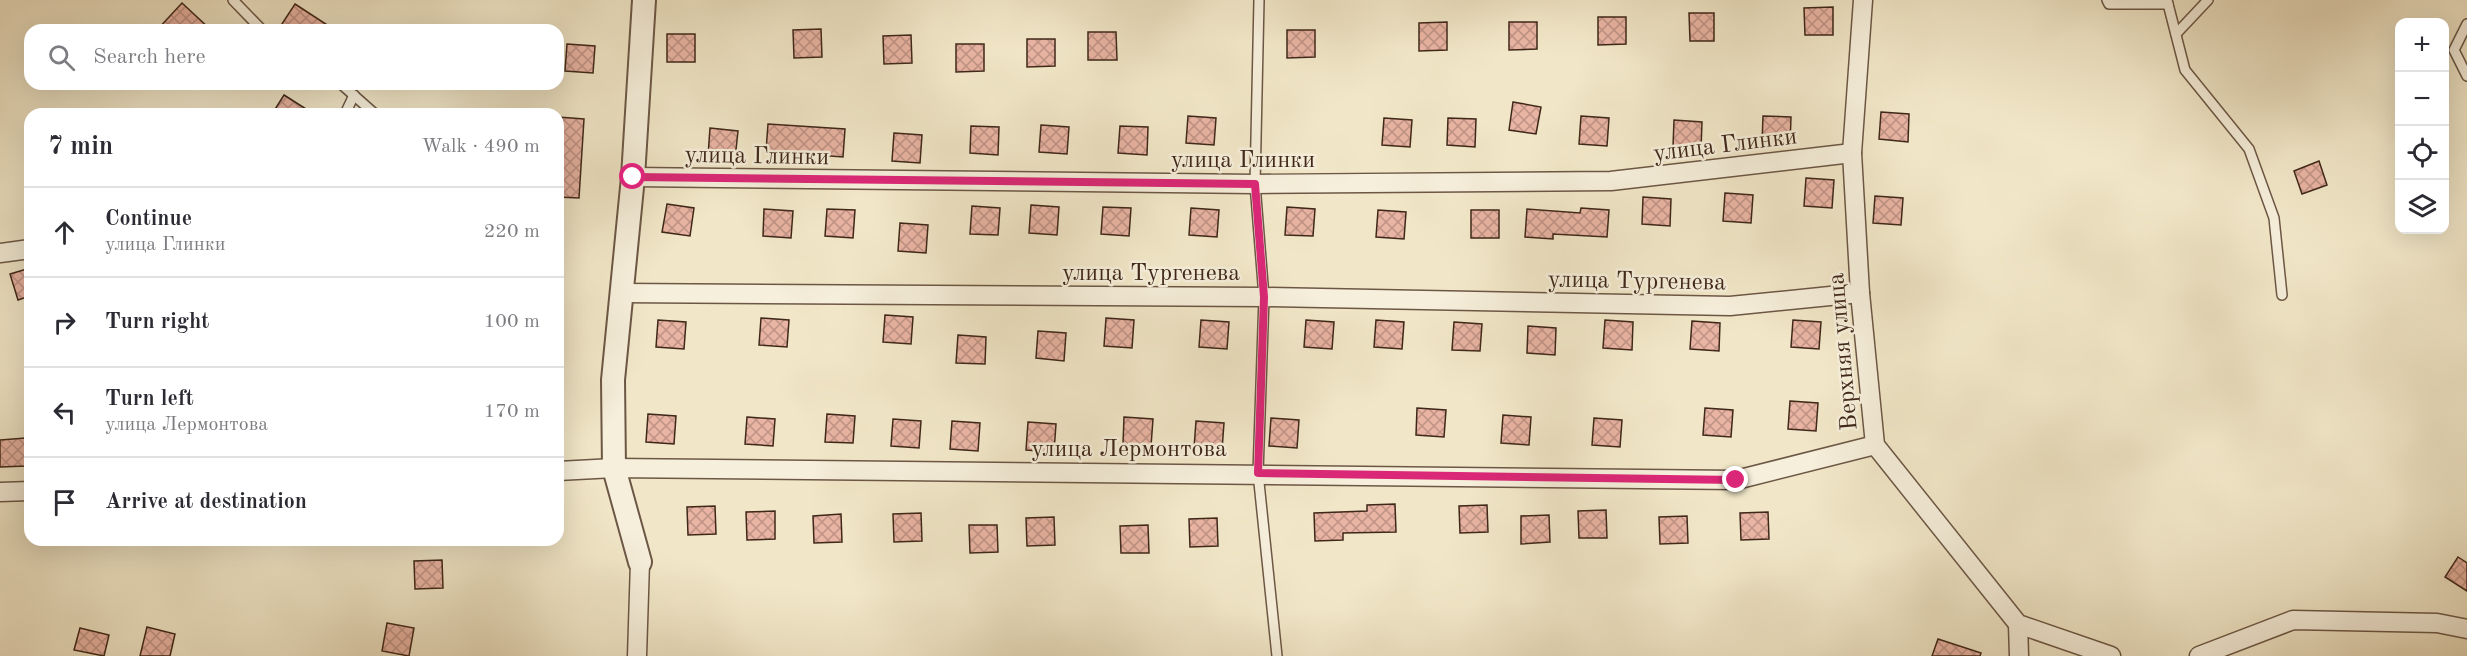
<!DOCTYPE html>
<html lang="en">
<head>
<meta charset="utf-8">
<style>
	:root { --surface:#fff; --page:#f2f2f3; --text:#2b2b33; --muted:#7c7c81; --line:#e1e1e2 }
	body { margin:0; font-family:"Old Standard TT",serif; background:var(--page); color:var(--text) }
	.controls { position:absolute; right:18px; top:18px; display:grid; overflow:hidden; border-radius:12px; box-shadow:0 6px 24px #0002 }
	.controls button { width:54px; height:54px; display:grid; place-items:center; padding:0; border:0; border-bottom:2px solid var(--line); background:var(--surface); color:var(--text); font:30px sans-serif }
	.stop { position:absolute; width:18px; height:18px; margin:-14px; border:4px solid #db2777; border-radius:50%; background:#fff }
	.stop.end { background:#db2777; border-color:#fff; box-shadow:0 2px 6px #0008 }
	.list { margin:0; padding:0; list-style:none }
	h2 { display:flex; justify-content:space-between; align-items:center; height:78px; margin:0; padding:0 24px; font-size:26px }
	h2 small { font-size:20px; font-weight:400; color:var(--muted) }
	.list li { display:grid; grid-template-columns:39px 1fr auto; gap:18px; align-items:center; box-sizing:border-box; height:90px; padding:0 24px; border-top:2px solid var(--line) }
	.list b { display:block; font-size:22px; white-space:nowrap }
	.list p { margin:0; font-size:20px; white-space:nowrap; color:var(--muted) }
	.list em { font-size:20px; font-style:normal; color:var(--muted) }
	.icon { flex:none; width:33px; height:33px; fill:none; stroke:currentColor; stroke-width:2; stroke-linecap:round; stroke-linejoin:round }
	.map { position:relative; flex:none; width:2467px; height:656px; overflow:hidden }
	.search { position:absolute; background:var(--surface); box-shadow:0 6px 24px #0002; left:24px; top:24px; width:540px; height:66px; display:flex; align-items:center; gap:15px; box-sizing:border-box; padding:0 21px; border-radius:18px; color:var(--muted); font-size:22px }
	.panel { position:absolute; background:var(--surface); box-shadow:0 6px 24px #0002; left:24px; top:108px; width:540px; height:438px; border-radius:18px }
	.map>svg:first-child { display:block }
	.building { fill:url(#building-cross-hatch); stroke:#3f2719; stroke-width:1.5 }
	.lines { fill:none; stroke-linecap:round; stroke-linejoin:round }
	.service-casing { stroke:#6c5745; stroke-width:12 }
	.minor-casing { stroke:#6c5745; stroke-width:21 }
	.tertiary-casing { stroke:#6c5745; stroke-width:26 }
	.service { stroke:#f6efdb; stroke-width:9 }
	.minor { stroke:#f6efdb; stroke-width:18 }
	.tertiary { stroke:#f6efdb; stroke-width:22 }
	.route { stroke:#db2777; stroke-width:8 }
	.labels { text-anchor:middle; stroke-width:5; stroke-linejoin:round; paint-order:stroke }
	.street-label { font-size:24px; fill:#3f2719; stroke:#f6efdb }
</style>
</head>
<body>
<div class="map">
<svg width="2467" height="656" viewBox="0 0 2467 656">
	<defs>
		<pattern id="building-cross-hatch" width="8" height="8" patternUnits="userSpaceOnUse" patternTransform="scale(1.5)"><rect width="8" height="8" fill="#e9b4a3"/><path d="M0 0l8 8M0 8l8-8" fill="none" stroke="#be9284"/></pattern>
	</defs>
	<rect width="100%" height="100%" fill="#f1e7c8"/>
	<filter id="stains"><feTurbulence type="fractalNoise" baseFrequency=".00333" numOctaves="4"/><feColorMatrix values="0 0 0 0 .2 0 0 0 0 .09 0 0 0 0 .02 0 0 0 .5 -.17"/></filter>
	<radialGradient id="worn" r=".72"><stop offset=".6" stop-color="#630" stop-opacity="0"/><stop offset="1" stop-color="#630" stop-opacity=".3"/></radialGradient>
	<g class="building">
		<path d="M182,3L211,30H157Z"/>
		<path d="M295,4L335,30H278Z"/>
		<path d="M1833,7V35H1805L1804,8Z"/>
		<path d="M1689,13H1714V41H1690Z"/>
		<path d="M1598,17H1626V44L1598,45Z"/>
		<path d="M1447,22V50L1419,51V23Z"/>
		<path d="M1509,22H1537V49L1509,50Z"/>
		<path d="M821,29L822,57L794,58L793,30Z"/>
		<path d="M1287,30H1315V57L1287,58Z"/>
		<path d="M1088,32H1116L1117,60H1088Z"/>
		<rect x="667" y="34" width="28" height="28"/>
		<path d="M911,35L912,63L884,64L883,36Z"/>
		<path d="M1027,39H1055V66L1027,67Z"/>
		<path d="M567,44L595,46L593,73L565,71Z"/>
		<path d="M956,44H984V71L956,72Z"/>
		<path d="M284,95L314,114H272Z"/>
		<path d="M1513,102L1541,107L1536,134L1509,130Z"/>
		<path d="M1881,112L1909,114L1908,142L1879,139Z"/>
		<path d="M1188,116L1216,118L1214,145L1186,143Z"/>
		<path d="M1581,116L1609,118L1607,146L1579,144Z"/>
		<path d="M1763,116L1791,117L1790,145L1762,143Z"/>
		<path d="M558,117L584,119L579,198L558,197Z"/>
		<path d="M1384,118L1412,120L1410,147L1382,145Z"/>
		<path d="M1448,118L1476,119L1475,147L1447,145Z"/>
		<path d="M1674,120L1702,122L1701,149L1673,147Z"/>
		<path d="M768,124L845,129L843,157L766,151Z"/>
		<path d="M1041,125L1069,127L1067,154L1039,152Z"/>
		<path d="M971,126L999,127L998,155L970,153Z"/>
		<path d="M1120,126L1148,127L1147,155L1118,153Z"/>
		<path d="M710,128L738,131L735,159L708,156Z"/>
		<path d="M894,133L922,135L920,163L892,161Z"/>
		<path d="M2319,161L2327,185L2302,194L2294,171Z"/>
		<path d="M1806,178L1834,180L1832,208L1804,206Z"/>
		<path d="M1725,193L1753,195L1751,223L1723,221Z"/>
		<path d="M1875,196L1903,198L1901,225L1873,223Z"/>
		<path d="M1643,197L1671,199L1670,226L1642,224Z"/>
		<path d="M667,204L694,208L690,236L662,232Z"/>
		<path d="M1031,205L1059,207L1057,235L1029,233Z"/>
		<path d="M972,206L1000,208L998,235L970,234Z"/>
		<path d="M1103,207L1131,208L1129,236L1101,234Z"/>
		<path d="M1287,207L1315,209L1313,236L1285,235Z"/>
		<path d="M1191,208L1219,210L1217,237L1189,235Z"/>
		<path d="M1581,208L1609,210L1607,237L1553,234V239L1525,237L1527,209L1580,213Z"/>
		<path d="M764,209L793,211L791,238L763,236Z"/>
		<path d="M827,209L855,210L853,238L825,236Z"/>
		<path d="M1378,210L1406,212L1404,239L1376,237Z"/>
		<rect x="1471" y="210" width="28" height="28"/>
		<path d="M900,223L928,225L926,253L898,251Z"/>
		<path d="M30,268V296L18,300L10,274Z"/>
		<path d="M885,315L913,317L911,344L883,342Z"/>
		<path d="M761,318L789,320L787,347L759,345Z"/>
		<path d="M1106,318L1134,320L1132,348L1104,346Z"/>
		<path d="M658,320L686,322L684,349L656,347Z"/>
		<path d="M1201,320L1229,322L1227,349L1199,347Z"/>
		<path d="M1306,320L1334,322L1332,349L1304,347Z"/>
		<path d="M1376,320L1404,322L1402,349L1374,347Z"/>
		<path d="M1605,320L1633,322L1632,350L1603,348Z"/>
		<path d="M1793,320L1821,322L1819,349L1791,347Z"/>
		<path d="M1692,321L1720,323L1719,351L1690,349Z"/>
		<path d="M1454,322L1482,324L1480,351L1452,350Z"/>
		<path d="M1528,326L1556,328L1555,355L1527,353Z"/>
		<path d="M1038,331L1066,333L1064,361L1036,358Z"/>
		<path d="M958,335L986,337L985,364L956,363Z"/>
		<path d="M1790,401L1818,403L1816,431L1788,429Z"/>
		<path d="M1417,408L1446,410L1444,437L1416,435Z"/>
		<path d="M1705,408L1733,410L1731,437L1703,435Z"/>
		<path d="M648,414L676,416L674,444L646,442Z"/>
		<path d="M827,414L855,416L853,443L825,442Z"/>
		<path d="M1503,415L1531,417L1529,445L1501,443Z"/>
		<path d="M747,417L775,419L773,446L745,444Z"/>
		<path d="M1124,417L1153,419L1151,446L1123,444Z"/>
		<path d="M1271,418L1299,420L1297,448L1269,446Z"/>
		<path d="M1594,418L1622,420L1620,447L1592,445Z"/>
		<path d="M893,419L921,421L919,448L891,446Z"/>
		<path d="M952,421L980,423L978,451L950,449Z"/>
		<path d="M1196,421L1224,423L1222,450L1194,448Z"/>
		<path d="M1028,422L1056,424L1054,452L1026,450Z"/>
		<path d="M25,438L26,466L0,467V440Z"/>
		<path d="M1395,504L1396,532L1343,533V540L1315,541L1314,513L1367,511V505Z"/>
		<path d="M1487,505L1488,532L1460,533L1459,506Z"/>
		<path d="M715,506L716,534L688,535L687,507Z"/>
		<path d="M1606,510L1607,538H1579L1578,511Z"/>
		<path d="M775,511V539L747,540L746,512Z"/>
		<path d="M1768,512L1769,539L1741,540L1740,513Z"/>
		<path d="M921,513L922,541L894,542L893,514Z"/>
		<path d="M841,514L842,542L814,543L813,516Z"/>
		<path d="M1549,515L1550,542L1521,544V516Z"/>
		<path d="M1687,516L1688,543L1660,544L1659,517Z"/>
		<path d="M1054,517L1055,545L1027,546L1026,518Z"/>
		<path d="M1217,518L1218,546L1190,547L1189,519Z"/>
		<path d="M969,525H997L998,552L970,553Z"/>
		<path d="M1148,525L1149,553H1121L1120,526Z"/>
		<path d="M2458,557L2467,563V591L2445,577Z"/>
		<path d="M442,560L443,588L415,589L414,561Z"/>
		<path d="M387,623L414,628L409,656L382,651Z"/>
		<path d="M147,627L175,634L170,656H140Z"/>
		<path d="M80,628L109,635L104,656L74,650Z"/>
		<path d="M1938,639L1981,653L1980,656H1932Z"/>
	</g>
	<g class="lines">
		<g class="service-casing">
			<g id="service">
				<path d="M233,0L262,30"/>
				<path d="M1259,0L1255,184L1264,297L1258,473L1277,656"/>
				<path d="M2107,0L2109,4H2168"/>
				<path d="M2167,0L2185,70L2249,149L2274,218L2282,295"/>
				<path d="M2467,24L2454,50L2467,76"/>
				<path d="M2176,34L2208,0"/>
				<path d="M341,84L375,114"/>
				<path d="M345,114L354,95"/>
			</g>
		</g>
		<g class="minor-casing">
			<g id="minor">
				<path d="M1863,0L1852,153L1860,293L1875,445L2018,624L2111,656"/>
				<path d="M633,177L1255,184L1611,181L1852,153"/>
				<path d="M0,253L30,249"/>
				<path d="M620,293L1264,297L1730,306L1860,293"/>
				<path d="M558,471L614,468L1736,480L1875,445"/>
				<path d="M0,492L30,491"/>
				<path d="M2018,624L2019,656"/>
				<path d="M637,656L640,562"/>
				<path d="M2199,656L2293,620L2437,623L2467,629"/>
			</g>
		</g>
		<g class="tertiary-casing">
			<path id="tertiary" d="M640,562L614,468L613,380L633,177L644,0"/>
		</g>
		<use href="#service" class="service"/>
		<use href="#minor" class="minor"/>
		<use href="#tertiary" class="tertiary"/>
	</g>
	<g class="lines">
		<path class="route" d="M633,177L1255,184L1264,297L1258,473L1736,480"/>
	</g>
	<g class="labels">
		<g class="street-label">
			<text transform="translate(1725 144) rotate(-7)" y="8">улица Глинки</text>
			<text transform="translate(757 155) rotate(1)" y="8">улица Глинки</text>
			<text x="1243" y="167">улица Глинки</text>
			<text x="1151" y="280">улица Тургенева</text>
			<text transform="translate(1637 280) rotate(1)" y="8">улица Тургенева</text>
			<text transform="translate(1842 352) rotate(-95)" y="8">Верхняя улица</text>
			<text x="1129" y="456">улица Лермонтова</text>
		</g>
	</g>
	<rect width="100%" height="100%" filter="url(#stains)"/>
	<rect width="100%" height="100%" fill="url(#worn)"/>
</svg>
<div class="controls">
<button>+</button>
<button>−</button>
<button><svg class="icon" aria-label="locate" viewBox="0 0 24 24"><circle cx="12" cy="12" r="6"/><path d="M12 2v4M12 18v4M2 12h4M18 12h4"/></svg></button>
<button><svg class="icon" aria-label="layers" viewBox="0 0 24 24"><path d="M12 4l9 5-9 5-9-5zM3 14l9 5 9-5"/></svg></button>
</div>
<div class="stop" style="left:633px;top:177px"></div>
<div class="stop end" style="left:1736px;top:480px"></div>
<div class="search"><svg class="icon" aria-label="search" viewBox="0 0 24 24"><circle cx="10" cy="10" r="6"/><path d="M15 15l6 6"/></svg>Search here</div>
<section class="panel">
<h2>7 min<small>Walk · 490 m</small></h2>
<ul class="list">
<li><svg class="icon" aria-label="ahead" viewBox="0 0 24 24"><path d="M12 20V5M6 11l6-6 6 6"/></svg><div><b>Continue</b><p>улица Глинки</p></div><em>220 m</em></li>
<li><svg class="icon" aria-label="right" viewBox="0 0 24 24"><path d="M7 20v-9h11M14 6l5 5-5 5"/></svg><div><b>Turn right</b></div><em>100 m</em></li>
<li><svg class="icon" aria-label="left" viewBox="0 0 24 24"><path d="M17 20v-9H6M10 6l-5 5 5 5"/></svg><div><b>Turn left</b><p>улица Лермонтова</p></div><em>170 m</em></li>
<li><svg class="icon" aria-label="arrive" viewBox="0 0 24 24"><path d="M6 21V4h12l-3 4 3 4H6"/></svg><div><b>Arrive at destination</b></div></li>
</ul>
</section>
</div>
</body>
</html>
